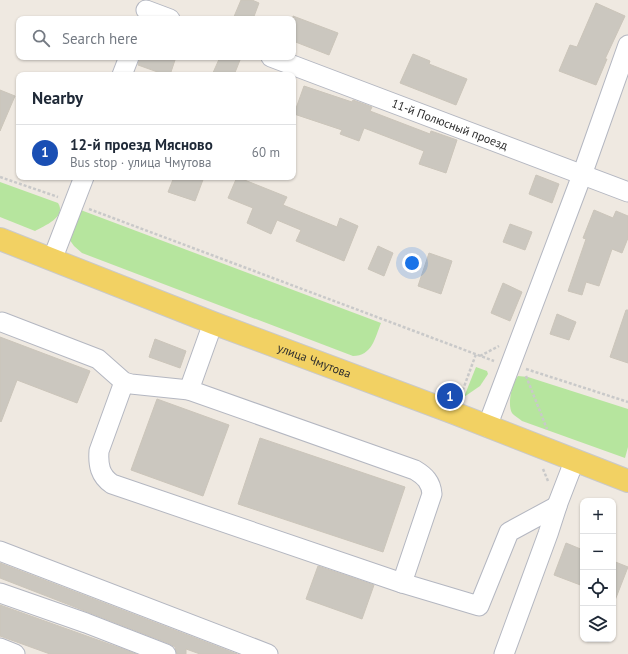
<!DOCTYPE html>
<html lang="en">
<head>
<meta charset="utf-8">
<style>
	:root { --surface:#fff; --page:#f6f6f7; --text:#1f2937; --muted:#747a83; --line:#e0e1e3; --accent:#4264fb }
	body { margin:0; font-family:"PT Sans",sans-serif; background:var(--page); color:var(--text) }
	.controls { position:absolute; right:12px; bottom:12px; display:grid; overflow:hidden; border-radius:8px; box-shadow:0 1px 3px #0004 }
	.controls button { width:36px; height:36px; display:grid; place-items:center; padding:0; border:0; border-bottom:1px solid var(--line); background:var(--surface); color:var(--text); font:20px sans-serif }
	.you { position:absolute; left:412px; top:263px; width:14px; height:14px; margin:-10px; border:3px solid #fff; border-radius:50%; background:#1a73e8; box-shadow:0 0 0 6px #1a73e833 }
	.badge { display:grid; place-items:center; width:26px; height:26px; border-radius:50%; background:var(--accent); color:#fff; font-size:13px; font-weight:700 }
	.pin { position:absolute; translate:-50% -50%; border:2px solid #fff; box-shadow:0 1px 4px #0006 }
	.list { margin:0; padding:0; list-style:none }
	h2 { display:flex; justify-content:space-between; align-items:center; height:52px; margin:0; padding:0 16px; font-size:17px }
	h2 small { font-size:13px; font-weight:400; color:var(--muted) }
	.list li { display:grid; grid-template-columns:26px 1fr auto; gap:12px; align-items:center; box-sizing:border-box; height:56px; padding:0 16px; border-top:1px solid var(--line) }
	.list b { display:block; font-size:15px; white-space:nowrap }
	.list p { margin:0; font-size:13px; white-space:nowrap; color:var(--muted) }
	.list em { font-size:13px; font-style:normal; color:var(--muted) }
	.icon { flex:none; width:22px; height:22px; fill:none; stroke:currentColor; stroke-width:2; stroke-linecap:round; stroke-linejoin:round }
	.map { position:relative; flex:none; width:628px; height:654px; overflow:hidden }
	.search { position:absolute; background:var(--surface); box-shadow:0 1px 3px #0004; left:16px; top:16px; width:280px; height:44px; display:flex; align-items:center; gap:10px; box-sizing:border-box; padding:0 14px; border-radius:8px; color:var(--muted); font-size:15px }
	.panel { position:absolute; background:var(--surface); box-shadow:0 1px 3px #0004; left:16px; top:72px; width:280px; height:108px; border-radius:8px }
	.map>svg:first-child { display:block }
	.green { fill:#b6e59e }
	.building { fill:#cbc7bf; stroke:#cbc5ba }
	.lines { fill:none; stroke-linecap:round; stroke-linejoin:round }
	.minor-casing { stroke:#b4b7c1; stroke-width:21 }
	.major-casing { stroke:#c9c9c9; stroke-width:24 }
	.path { stroke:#c9c9c9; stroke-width:2.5; stroke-dasharray:3 2; stroke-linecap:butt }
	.minor { stroke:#fff; stroke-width:19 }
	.major { stroke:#f2d163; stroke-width:22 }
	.labels { text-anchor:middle; stroke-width:4; stroke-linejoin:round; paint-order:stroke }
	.street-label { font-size:12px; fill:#2e2e2e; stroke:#fff }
</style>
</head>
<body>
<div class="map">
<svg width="628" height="654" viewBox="0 0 628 654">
	<rect width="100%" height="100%" fill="#efe9e1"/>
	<g class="green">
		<path d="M0,182L58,203C67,217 44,226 35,231L0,217Z"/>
		<path d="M78,209L381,323C375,338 372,356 353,356L82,253L74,246L69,239Z"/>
		<path d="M476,367L487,371L488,374L480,386L464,397Z"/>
		<path d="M518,376L528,377L628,409V447L625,458L522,421C519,418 514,416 512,413C507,404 512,383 518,376Z"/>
	</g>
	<g class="building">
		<path d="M241,0H252L259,3L253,19H233Z"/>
		<path d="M596,3L625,16L605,59H607L596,85L559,71L570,45L577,47Z"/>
		<path d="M293,16L338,33L329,55L293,41Z"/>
		<path d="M413,54L430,61L429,64L467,79L456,105L400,83Z"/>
		<path d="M140,57H176L170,75H166L138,65Z"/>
		<path d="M220,57H233L240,60L234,75H212Z"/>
		<path d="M304,86L352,102L353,100L372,107L370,111L430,134L431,131L457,140L446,173L419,164L424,151L364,128L359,141L340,134L342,130L294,114Z"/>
		<path d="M0,90L15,96L0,131Z"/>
		<path d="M536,175L559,184L552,203L529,194Z"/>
		<path d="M174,177H204L195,201L168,192Z"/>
		<path d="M237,177L287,197L283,205L337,227L340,218L358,226L344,261L296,241L301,230L277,220L271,234L247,223L253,208L228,198Z"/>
		<path d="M594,210L613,218L616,211L628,216V238L622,253L612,249L599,286L586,282L582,295L568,291L586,239L583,238Z"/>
		<path d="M510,224L532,232L525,250L503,242Z"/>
		<path d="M378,246L393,253L384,276L368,269Z"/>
		<path d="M429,253L452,261L441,294L418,286Z"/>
		<path d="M503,283L522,292L510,321L491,313Z"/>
		<path d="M626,310H628V363L610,357Z"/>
		<path d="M557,314L576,322L569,340L550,334Z"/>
		<path d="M0,337L90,371L77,403L17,380L1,422L0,421Z"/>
		<path d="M155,339L186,351L180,368L149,357Z"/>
		<path d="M157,399L229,425L203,496L131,470Z"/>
		<path d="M260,438L405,487L383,552L238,504Z"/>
		<path d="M566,543L583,550V586L554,575Z"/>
		<path d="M613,561L628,567L614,603H613Z"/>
		<path d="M0,563L237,654H200L186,649V654H177L175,647L170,644L0,578Z"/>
		<path d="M318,566L374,585L362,619L306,599Z"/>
		<path d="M0,605L123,649L136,654H50L0,636Z"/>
	</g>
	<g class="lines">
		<g class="minor-casing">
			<g id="minor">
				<path d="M146,10L170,19"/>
				<path id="s1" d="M271,57L628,192"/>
				<path d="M122,75L129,57"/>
				<path d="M52,260L84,177"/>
				<path d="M2,322L98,359L124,382L131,384L189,390L415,470C425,476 431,482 432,494L402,583L479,606L509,532L557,506"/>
				<path d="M124,382L99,451C98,465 100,476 112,484L402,583"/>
				<path d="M189,390L213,323"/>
				<path d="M487,427L582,175L628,45"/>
				<path d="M0,551L268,654"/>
				<path d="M0,593L86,623L166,654"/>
				<path d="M0,648L15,654"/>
				<path d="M504,654L548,534L558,503L575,459"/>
			</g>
		</g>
		<g class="major-casing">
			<g id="major">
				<path id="s2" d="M0,239L213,323L454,413L628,481"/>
			</g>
		</g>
		<g class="path">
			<path d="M0,177L58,197"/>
			<path d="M89,209L494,361"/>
			<path d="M480,356L499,346"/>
			<path d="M526,369L628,402"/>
			<path d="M526,376L547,429"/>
			<path d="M461,395L476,354"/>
			<path d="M543,469L548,481"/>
		</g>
		<use href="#minor" class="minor"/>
		<use href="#major" class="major"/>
	</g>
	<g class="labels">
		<g class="street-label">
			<text dy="4" stroke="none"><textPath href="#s1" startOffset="191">11-й Полюсный проезд</textPath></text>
			<text dy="4" stroke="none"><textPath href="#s2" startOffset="337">улица Чмутова</textPath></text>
		</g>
	</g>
</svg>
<div class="controls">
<button>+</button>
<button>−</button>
<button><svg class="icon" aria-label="locate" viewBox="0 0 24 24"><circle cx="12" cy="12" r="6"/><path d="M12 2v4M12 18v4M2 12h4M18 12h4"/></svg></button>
<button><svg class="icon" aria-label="layers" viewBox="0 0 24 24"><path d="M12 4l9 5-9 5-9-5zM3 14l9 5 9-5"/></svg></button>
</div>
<div class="you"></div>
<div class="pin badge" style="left:450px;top:396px;background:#1a4fb4">1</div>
<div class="search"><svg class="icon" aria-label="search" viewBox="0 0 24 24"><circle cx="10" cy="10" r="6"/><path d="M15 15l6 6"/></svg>Search here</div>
<section class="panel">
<h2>Nearby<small></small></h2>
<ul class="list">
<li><span class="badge" style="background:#1a4fb4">1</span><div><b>12-й проезд Мясново</b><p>Bus stop · улица Чмутова</p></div><em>60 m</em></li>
</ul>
</section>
</div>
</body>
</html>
